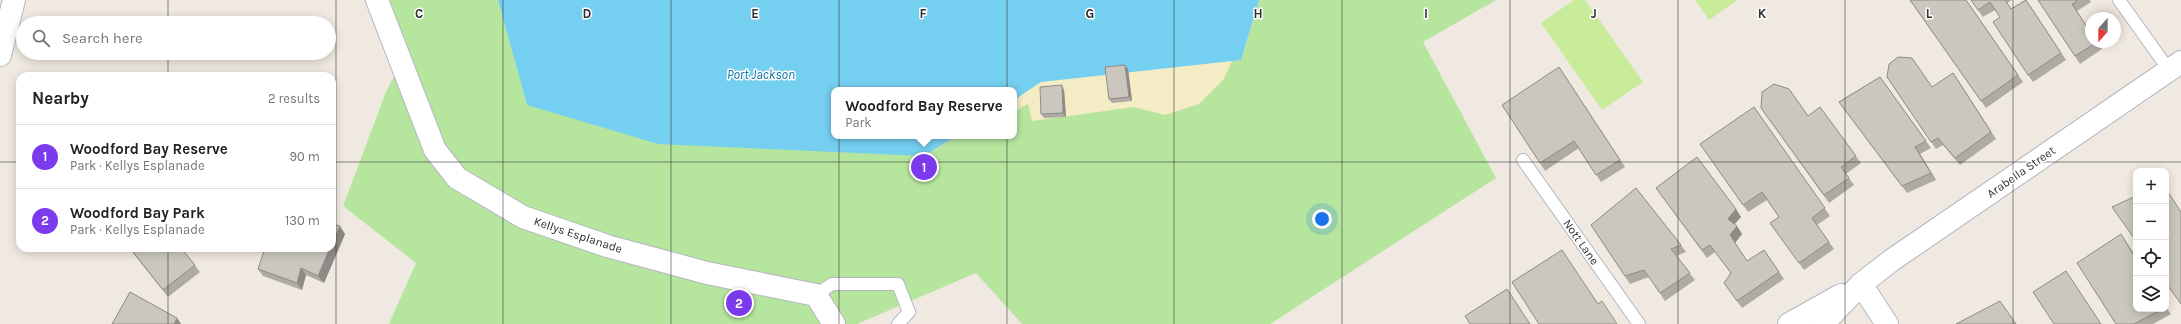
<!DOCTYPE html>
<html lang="en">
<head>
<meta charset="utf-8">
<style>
	:root { --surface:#fff; --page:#f2f2f2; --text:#202124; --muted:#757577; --line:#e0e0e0; --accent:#7c3aed }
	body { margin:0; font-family:Karla,sans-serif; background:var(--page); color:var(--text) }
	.controls { position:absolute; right:12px; bottom:12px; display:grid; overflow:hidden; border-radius:8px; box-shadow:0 2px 10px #0003 }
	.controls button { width:36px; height:36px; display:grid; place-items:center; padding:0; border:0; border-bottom:1px solid var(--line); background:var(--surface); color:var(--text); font:20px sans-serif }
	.compass { position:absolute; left:2085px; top:12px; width:36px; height:36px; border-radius:50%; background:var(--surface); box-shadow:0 2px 10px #0003; rotate:201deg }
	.you { position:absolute; left:1322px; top:219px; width:14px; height:14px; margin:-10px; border:3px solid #fff; border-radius:50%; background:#1a73e8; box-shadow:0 0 0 6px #1a73e833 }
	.badge { display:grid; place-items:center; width:26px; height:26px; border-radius:50%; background:var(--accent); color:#fff; font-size:13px; font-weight:700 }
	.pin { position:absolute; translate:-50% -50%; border:2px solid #fff; box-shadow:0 1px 4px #0006 }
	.popup { position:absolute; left:831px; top:87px; width:186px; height:52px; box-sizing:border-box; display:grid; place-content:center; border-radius:8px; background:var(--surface); filter:drop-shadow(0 1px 3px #0005); font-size:13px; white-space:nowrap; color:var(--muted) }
	.popup b { font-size:15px; color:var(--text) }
	.popup::after { content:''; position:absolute; left:50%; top:100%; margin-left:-8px; border:8px solid transparent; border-top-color:var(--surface) }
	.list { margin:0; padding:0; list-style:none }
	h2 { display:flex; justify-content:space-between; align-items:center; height:52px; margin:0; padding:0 16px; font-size:17px }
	h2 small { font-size:13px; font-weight:400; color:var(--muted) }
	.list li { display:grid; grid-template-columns:26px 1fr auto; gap:12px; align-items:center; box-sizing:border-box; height:64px; padding:0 16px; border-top:1px solid var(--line) }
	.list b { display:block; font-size:15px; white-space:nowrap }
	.list p { margin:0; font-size:13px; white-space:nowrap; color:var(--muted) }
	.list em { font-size:13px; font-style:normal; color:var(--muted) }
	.icon { flex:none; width:22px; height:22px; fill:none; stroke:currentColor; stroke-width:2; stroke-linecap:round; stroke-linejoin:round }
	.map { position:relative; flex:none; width:2181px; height:324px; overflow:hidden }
	.search { position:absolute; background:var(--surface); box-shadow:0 2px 10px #0003; left:16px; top:16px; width:320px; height:44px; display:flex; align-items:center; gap:10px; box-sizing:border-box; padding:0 14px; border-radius:22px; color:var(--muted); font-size:15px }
	.panel { position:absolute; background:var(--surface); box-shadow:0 2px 10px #0003; left:16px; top:72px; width:320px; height:180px; border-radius:12px }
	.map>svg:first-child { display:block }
	.green { fill:#b6e59e }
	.sand { fill:#f3ecc5 }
	.pitch { fill:#c9ec9a }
	.water { fill:#75cff0 }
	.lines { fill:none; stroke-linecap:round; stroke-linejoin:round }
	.lane-casing { stroke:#b4b7c1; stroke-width:14 }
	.street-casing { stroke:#b4b7c1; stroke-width:24 }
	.lane { stroke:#fff; stroke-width:12 }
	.street { stroke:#fff; stroke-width:22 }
	.wall { fill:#afaba4 }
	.shaded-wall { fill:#8e8b86 }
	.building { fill:#cbc7bf; stroke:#8e8b86 }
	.grid { fill:none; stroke:#2e2e2e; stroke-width:1; stroke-opacity:0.55 }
	.labels { text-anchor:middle; stroke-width:3; stroke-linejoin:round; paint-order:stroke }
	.street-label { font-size:12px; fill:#2e2e2e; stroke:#fff }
	.water-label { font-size:13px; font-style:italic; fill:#0d6fa3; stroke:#fff }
	.grid-label { font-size:13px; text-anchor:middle; font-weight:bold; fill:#2e2e2e; stroke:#fff; stroke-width:3; stroke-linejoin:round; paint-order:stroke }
</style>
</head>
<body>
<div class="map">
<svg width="2181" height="324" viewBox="0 0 2181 324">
	<rect width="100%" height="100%" fill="#efe9e1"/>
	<path class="green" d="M384,0H498L527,105L924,156L956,136H1014V100L1041,82L1241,60L1259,0H1496L1423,42L1496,178L1270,324H1022L976,273L857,324H389L416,263L343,206L386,92L406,52Z"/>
	<path class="sand" d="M1242,38L1224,79L1199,104L1165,115L1134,107L1032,121L1028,104L1014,112V90H980Z"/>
	<g class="pitch">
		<path d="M1574,0H1585L1643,82L1602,110L1541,23Z"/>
		<path d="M1695,0H1737L1709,20Z"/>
	</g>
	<path class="water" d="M498,0H1259L1241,60L1041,82L1014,100V90H834V136H956L924,156L658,144L527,105Z"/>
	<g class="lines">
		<g class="lane-casing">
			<g id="lane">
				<path d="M2119,0L2169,70"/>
				<path d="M1523,160L1639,324"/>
				<path d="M816,295L832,284H898L909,312L898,324"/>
			</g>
		</g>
		<g class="street-casing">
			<g id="street">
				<path d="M377,0L435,150L457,178L523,217L607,246L707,273L816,295L834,324"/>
				<path d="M0,55L14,0"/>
				<path d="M1861,284L1887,324"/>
				<path d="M1789,324L1841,295"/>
				<path d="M1823,324L1861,284L1892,260L2181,62"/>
			</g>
		</g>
		<use href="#lane" class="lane"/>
		<use href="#street" class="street"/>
	</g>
	<g class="wall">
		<path d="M1910,0H1966L2023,82L1986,108Z"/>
		<path d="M1971,0H2012L2007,3L2011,9L2026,0L2066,60L2033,82L2028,75L2000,17L1995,10L1983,17Z"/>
		<path d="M2038,0H2090L2091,2L2077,11L2102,49L2080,64Z"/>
		<path d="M1125,65L1128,69L1132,101L1112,103L1109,99Z"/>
		<path d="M1559,67L1625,167L1601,182L1579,148L1545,171L1540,163Z"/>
		<path d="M1880,77L1931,148L1920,154L1936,180L1907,193L1839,102Z"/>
		<path d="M1887,77L1932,87L1958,80L1996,139L1960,165L1943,145L1936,149Z"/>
		<path d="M1064,90L1066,117L1044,118L1041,114Z"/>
		<path d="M1754,107L1830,216L1817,225L1834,249L1804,270L1770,223L1779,217L1767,200L1748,212L1700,144Z"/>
		<path d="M1820,107L1861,163L1846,174L1854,185L1829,203L1761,108L1808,116Z"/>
		<path d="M1656,188L1741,217L1734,224L1742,234L1735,243L1747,261L1764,250L1784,279L1742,308L1724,283L1731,273L1715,252L1707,258Z"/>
		<path d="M1591,225L1681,245L1686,252L1676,256L1695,280L1665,301L1649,277L1630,284Z"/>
		<path d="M345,234L324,283L306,275L302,290L263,276L258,269Z"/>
		<path d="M2126,242L2136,309H2166V307L2171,314L2153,324H2116Z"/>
		<path d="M129,248H181L200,272L168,297Z"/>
	</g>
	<g class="shaded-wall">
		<path d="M1125,65L1128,69L1132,101L1129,97Z"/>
		<path d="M1062,85L1064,90L1066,117L1063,113Z"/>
		<path d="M1915,147L1920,154L1936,180L1931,173Z"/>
		<path d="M1736,209L1741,217L1733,226L1728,219Z"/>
		<path d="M340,226L345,234L324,283L318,276L330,248H332V244Z"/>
		<path d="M1737,226L1742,234L1735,243L1730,235Z"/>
		<path d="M2121,234L2136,257V259Z"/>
		<path d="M301,268L306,275L302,290L297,283Z"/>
		<path d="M177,318L181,324H174Z"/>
	</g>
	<g class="building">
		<path d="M1910,0H1966L2018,75L1981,101Z"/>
		<path d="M1971,0H2005L2011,9L2026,0L2061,53L2028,75L1993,22L2000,17L1990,2L1978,10Z"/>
		<path d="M2038,0H2078L2072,4L2091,33V42H2097L2075,56Z"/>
		<path d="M1898,57L1912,58L1932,87L1953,73L1991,132L1955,158L1938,138L1931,142L1887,77L1889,64Z"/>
		<path d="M1125,65L1129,97L1109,99L1105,67Z"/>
		<path d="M1559,67L1620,160L1596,175L1574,141L1540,163L1502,105Z"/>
		<path d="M1880,77L1926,141L1915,147L1931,173L1902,186L1839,102Z"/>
		<path d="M1774,84L1789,89L1808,116L1820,107L1856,156L1841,167L1849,178L1824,195L1761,108L1762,92Z"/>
		<path d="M1062,85L1063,113L1041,114L1040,87Z"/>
		<path d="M1754,107L1825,208L1812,218L1829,242L1799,263L1770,223L1779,217L1762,192L1743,205L1700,144Z"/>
		<path d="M1697,157L1736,209L1728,219L1737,226L1730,235L1747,261L1764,250L1779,272L1737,301L1724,283L1731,273L1710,245L1702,250L1656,188Z"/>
		<path d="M1636,188L1681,245L1671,249L1690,273L1660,293L1644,270L1625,276L1591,225Z"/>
		<path d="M2166,189L2181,212V304L2166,283Z"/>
		<path d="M2136,196V241L2112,207Z"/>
		<path d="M332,224L340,226L332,244Z"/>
		<path d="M2121,234L2136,259V309H2162L2134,324H2116L2077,263Z"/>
		<path d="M130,248H181L195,265L163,290Z"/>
		<path d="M265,248H330L318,276L301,268L297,283L258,269Z"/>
		<path d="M1562,250L1598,304L1602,301L1617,324H1539L1512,282Z"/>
		<path d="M2066,271L2101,324H2054L2033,292Z"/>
		<path d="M1507,289L1530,324H1470L1465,316Z"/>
		<path d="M130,292L177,318L174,324H112Z"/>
		<path d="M2000,301L2016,324H1956Z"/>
	</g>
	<path class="grid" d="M168,0V23M336,0V324M503,0V324M671,0V324M839,0V324M1007,0V324M1174,0V324M1342,0V324M1510,0V324M1678,0V324M1845,0V324M2013,0V324M168,53V76M0,162H20M332,162H2181M168,248V324"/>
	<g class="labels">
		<g class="street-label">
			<text transform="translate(2021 172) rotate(-35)" y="4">Arabella Street</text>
			<text transform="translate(578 235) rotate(18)" y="4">Kellys Esplanade</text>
			<text transform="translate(1581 242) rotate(55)" y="4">Nott Lane</text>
		</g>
		<g class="water-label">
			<text x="761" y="79">Port Jackson</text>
		</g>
	</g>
	<g class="grid-label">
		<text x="419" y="18">C</text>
		<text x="587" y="18">D</text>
		<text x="755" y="18">E</text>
		<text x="923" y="18">F</text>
		<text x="1090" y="18">G</text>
		<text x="1258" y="18">H</text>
		<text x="1426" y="18">I</text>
		<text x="1594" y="18">J</text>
		<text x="1762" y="18">K</text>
		<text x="1929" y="18">L</text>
	</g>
</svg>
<div class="controls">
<button>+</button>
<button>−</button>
<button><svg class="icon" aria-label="locate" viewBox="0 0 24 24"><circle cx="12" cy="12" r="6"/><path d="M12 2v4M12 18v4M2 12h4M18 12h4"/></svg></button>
<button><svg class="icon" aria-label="layers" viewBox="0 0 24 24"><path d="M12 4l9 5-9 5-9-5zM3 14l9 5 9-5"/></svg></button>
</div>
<svg class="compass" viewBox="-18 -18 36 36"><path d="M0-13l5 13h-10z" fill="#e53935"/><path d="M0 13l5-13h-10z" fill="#757577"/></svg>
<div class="you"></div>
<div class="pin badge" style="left:924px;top:167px">1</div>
<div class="popup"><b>Woodford Bay Reserve</b>Park</div>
<div class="pin badge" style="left:739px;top:303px">2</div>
<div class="search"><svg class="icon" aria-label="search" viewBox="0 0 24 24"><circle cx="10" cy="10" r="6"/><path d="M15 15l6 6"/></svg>Search here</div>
<section class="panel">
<h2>Nearby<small>2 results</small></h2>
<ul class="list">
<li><span class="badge">1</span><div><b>Woodford Bay Reserve</b><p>Park · Kellys Esplanade</p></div><em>90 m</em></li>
<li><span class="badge">2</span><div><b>Woodford Bay Park</b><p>Park · Kellys Esplanade</p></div><em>130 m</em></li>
</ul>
</section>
</div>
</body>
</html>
